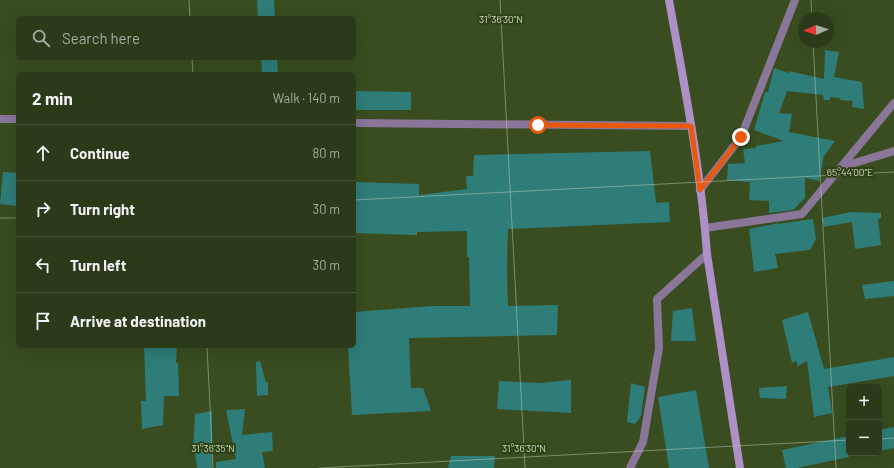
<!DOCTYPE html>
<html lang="en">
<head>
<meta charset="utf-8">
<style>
	:root { --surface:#2b3a19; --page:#334122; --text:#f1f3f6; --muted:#a6ada2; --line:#475438 }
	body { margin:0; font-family:Barlow,sans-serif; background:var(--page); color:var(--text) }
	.controls { position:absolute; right:12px; bottom:12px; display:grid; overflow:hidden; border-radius:6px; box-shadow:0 4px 16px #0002 }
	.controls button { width:36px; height:36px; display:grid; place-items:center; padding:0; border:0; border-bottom:1px solid var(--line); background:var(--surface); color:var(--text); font:20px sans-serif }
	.compass { position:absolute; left:798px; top:12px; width:36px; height:36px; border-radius:50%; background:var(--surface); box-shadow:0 4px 16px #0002; rotate:267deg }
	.stop { position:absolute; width:12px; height:12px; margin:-9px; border:3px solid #ea580c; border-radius:50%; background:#fff }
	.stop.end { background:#ea580c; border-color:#fff; box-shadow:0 1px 4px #0008 }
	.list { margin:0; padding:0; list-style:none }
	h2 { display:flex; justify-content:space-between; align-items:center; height:52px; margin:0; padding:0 16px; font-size:17px }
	h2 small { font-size:13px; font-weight:400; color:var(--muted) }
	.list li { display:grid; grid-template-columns:26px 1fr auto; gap:12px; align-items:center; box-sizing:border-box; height:56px; padding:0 16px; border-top:1px solid var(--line) }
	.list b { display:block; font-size:15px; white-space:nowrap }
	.list em { font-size:13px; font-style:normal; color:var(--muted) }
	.icon { flex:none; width:22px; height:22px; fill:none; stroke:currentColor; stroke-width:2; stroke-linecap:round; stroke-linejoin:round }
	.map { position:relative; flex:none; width:894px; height:468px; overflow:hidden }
	.search { position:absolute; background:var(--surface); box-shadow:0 4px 16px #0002; left:16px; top:16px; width:340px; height:44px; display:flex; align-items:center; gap:10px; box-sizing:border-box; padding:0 14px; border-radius:6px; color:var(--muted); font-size:15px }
	.panel { position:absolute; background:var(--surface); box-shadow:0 4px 16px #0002; left:16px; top:72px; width:340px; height:276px; border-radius:6px }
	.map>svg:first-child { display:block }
	.building { fill:#2f7d78 }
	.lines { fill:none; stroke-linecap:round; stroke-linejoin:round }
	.minor { stroke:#897699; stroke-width:8 }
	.secondary { stroke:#ae90c7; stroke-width:8 }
	.route { stroke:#ea580c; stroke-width:5 }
	.ticks { fill:none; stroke:#cfdbc3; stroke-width:1; stroke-opacity:0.45 }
	.ticks-label { font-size:10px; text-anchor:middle; fill:#cfdbc3; stroke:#2f4216; stroke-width:4; stroke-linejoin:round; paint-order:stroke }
</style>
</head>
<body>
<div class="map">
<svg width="894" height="468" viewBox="0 0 894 468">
	<rect width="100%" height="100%" fill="#394d21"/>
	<g class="building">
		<path d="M257,0H274L275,18H258Z"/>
		<path d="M825,50L839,52L834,77L862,82L864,109L852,107L853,101L840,100V98L830,97V100H824L823,95L787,91L779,113L792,114L789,132L835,141L824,156L819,181L805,178V198L793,210L769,213V201L749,200L750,182L727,180L728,164L745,163L743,149L756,148V146L784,141L754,130L765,92H768L774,68L789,73V71L824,79Z"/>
		<path d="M261,58H277L278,74H262Z"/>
		<path d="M354,91L411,92V110H354Z"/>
		<path d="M650,151L656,203L669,202L670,222L508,229L507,268L508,306L558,305L557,335L409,338L411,388H423L431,411L352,415L348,346H354V312L432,306H470L469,257H467V231L417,232V235L354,233V182L419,184V195L467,189L466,176H473L474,155Z"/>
		<path d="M3,172L18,173V206L0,204Z"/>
		<path d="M851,212L881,213V218L878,219L881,245L855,249L852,222L824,227L822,218Z"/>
		<path d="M813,219L816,239L810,250L775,254L778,268L754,272L749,229L779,223L778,224Z"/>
		<path d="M894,281V296L865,299L862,285Z"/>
		<path d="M692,308L696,341H671L673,311Z"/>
		<path d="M808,312L824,369L894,357V376L828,387L832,413L814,417L807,361L798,366L796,361L792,363L782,320Z"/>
		<path d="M144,346H177L176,363H178L179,396H164L163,425L142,429L141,401H146Z"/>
		<path d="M260,361L266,383L268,382V395L257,396L256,362Z"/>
		<path d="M571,380V413L497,409L499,381L539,383Z"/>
		<path d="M631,383L645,387L641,416L635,424L627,422Z"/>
		<path d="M787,386L786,399L760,398L759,388Z"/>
		<path d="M696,390L709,468H669L658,397Z"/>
		<path d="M245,409L242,435L272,432L273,451L262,452L265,468H216V462L236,459L226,410Z"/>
		<path d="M212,411V468H197L195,451H193L195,414Z"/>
		<path d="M894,427V448L879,451V430Z"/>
		<path d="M849,436V457L797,468H786L782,450Z"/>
		<path d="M451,456H495L494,468H448Z"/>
	</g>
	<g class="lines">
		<g class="minor">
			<path d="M0,119H18"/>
			<path d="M354,123L691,126"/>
			<path d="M841,167L894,151"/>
			<path d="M700,190L741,137L795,0"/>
			<path d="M705,228L802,214L894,103"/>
			<path d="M630,468L643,442L659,348L657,299L707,254"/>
		</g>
		<path class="secondary" d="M669,0C684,84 701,169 707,254L740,468"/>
	</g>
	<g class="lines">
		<path class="route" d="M538,125L691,126L700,190L741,137"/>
	</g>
	<path class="ticks" d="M189,0L190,18M500,0L525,468M811,0L812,18M813,42L836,468M192,58L193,74M354,200L894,172M0,218H18M207,346L213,468M879,439L894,438M319,468L849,440"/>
	<g class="ticks-label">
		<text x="501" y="23">31°36'30"N</text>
		<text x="850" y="176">65°44'00"E</text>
		<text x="213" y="452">31°36'35"N</text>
		<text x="524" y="452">31°36'30"N</text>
	</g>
</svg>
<div class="controls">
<button>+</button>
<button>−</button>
</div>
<svg class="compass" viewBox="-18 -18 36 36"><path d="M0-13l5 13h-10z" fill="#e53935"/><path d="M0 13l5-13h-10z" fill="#a6ada2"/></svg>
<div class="stop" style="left:538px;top:125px"></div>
<div class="stop end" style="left:741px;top:137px"></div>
<div class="search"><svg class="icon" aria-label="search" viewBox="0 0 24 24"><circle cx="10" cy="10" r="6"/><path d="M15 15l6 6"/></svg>Search here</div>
<section class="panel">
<h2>2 min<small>Walk · 140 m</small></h2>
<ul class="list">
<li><svg class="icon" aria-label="ahead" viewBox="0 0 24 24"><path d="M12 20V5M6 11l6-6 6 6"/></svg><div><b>Continue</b></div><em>80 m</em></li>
<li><svg class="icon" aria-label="right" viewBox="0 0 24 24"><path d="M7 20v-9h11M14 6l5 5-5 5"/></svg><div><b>Turn right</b></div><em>30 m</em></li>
<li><svg class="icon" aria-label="left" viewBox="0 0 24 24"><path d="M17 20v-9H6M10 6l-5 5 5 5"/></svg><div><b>Turn left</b></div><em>30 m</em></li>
<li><svg class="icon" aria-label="arrive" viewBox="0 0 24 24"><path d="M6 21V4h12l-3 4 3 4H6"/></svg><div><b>Arrive at destination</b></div></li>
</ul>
</section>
</div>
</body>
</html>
